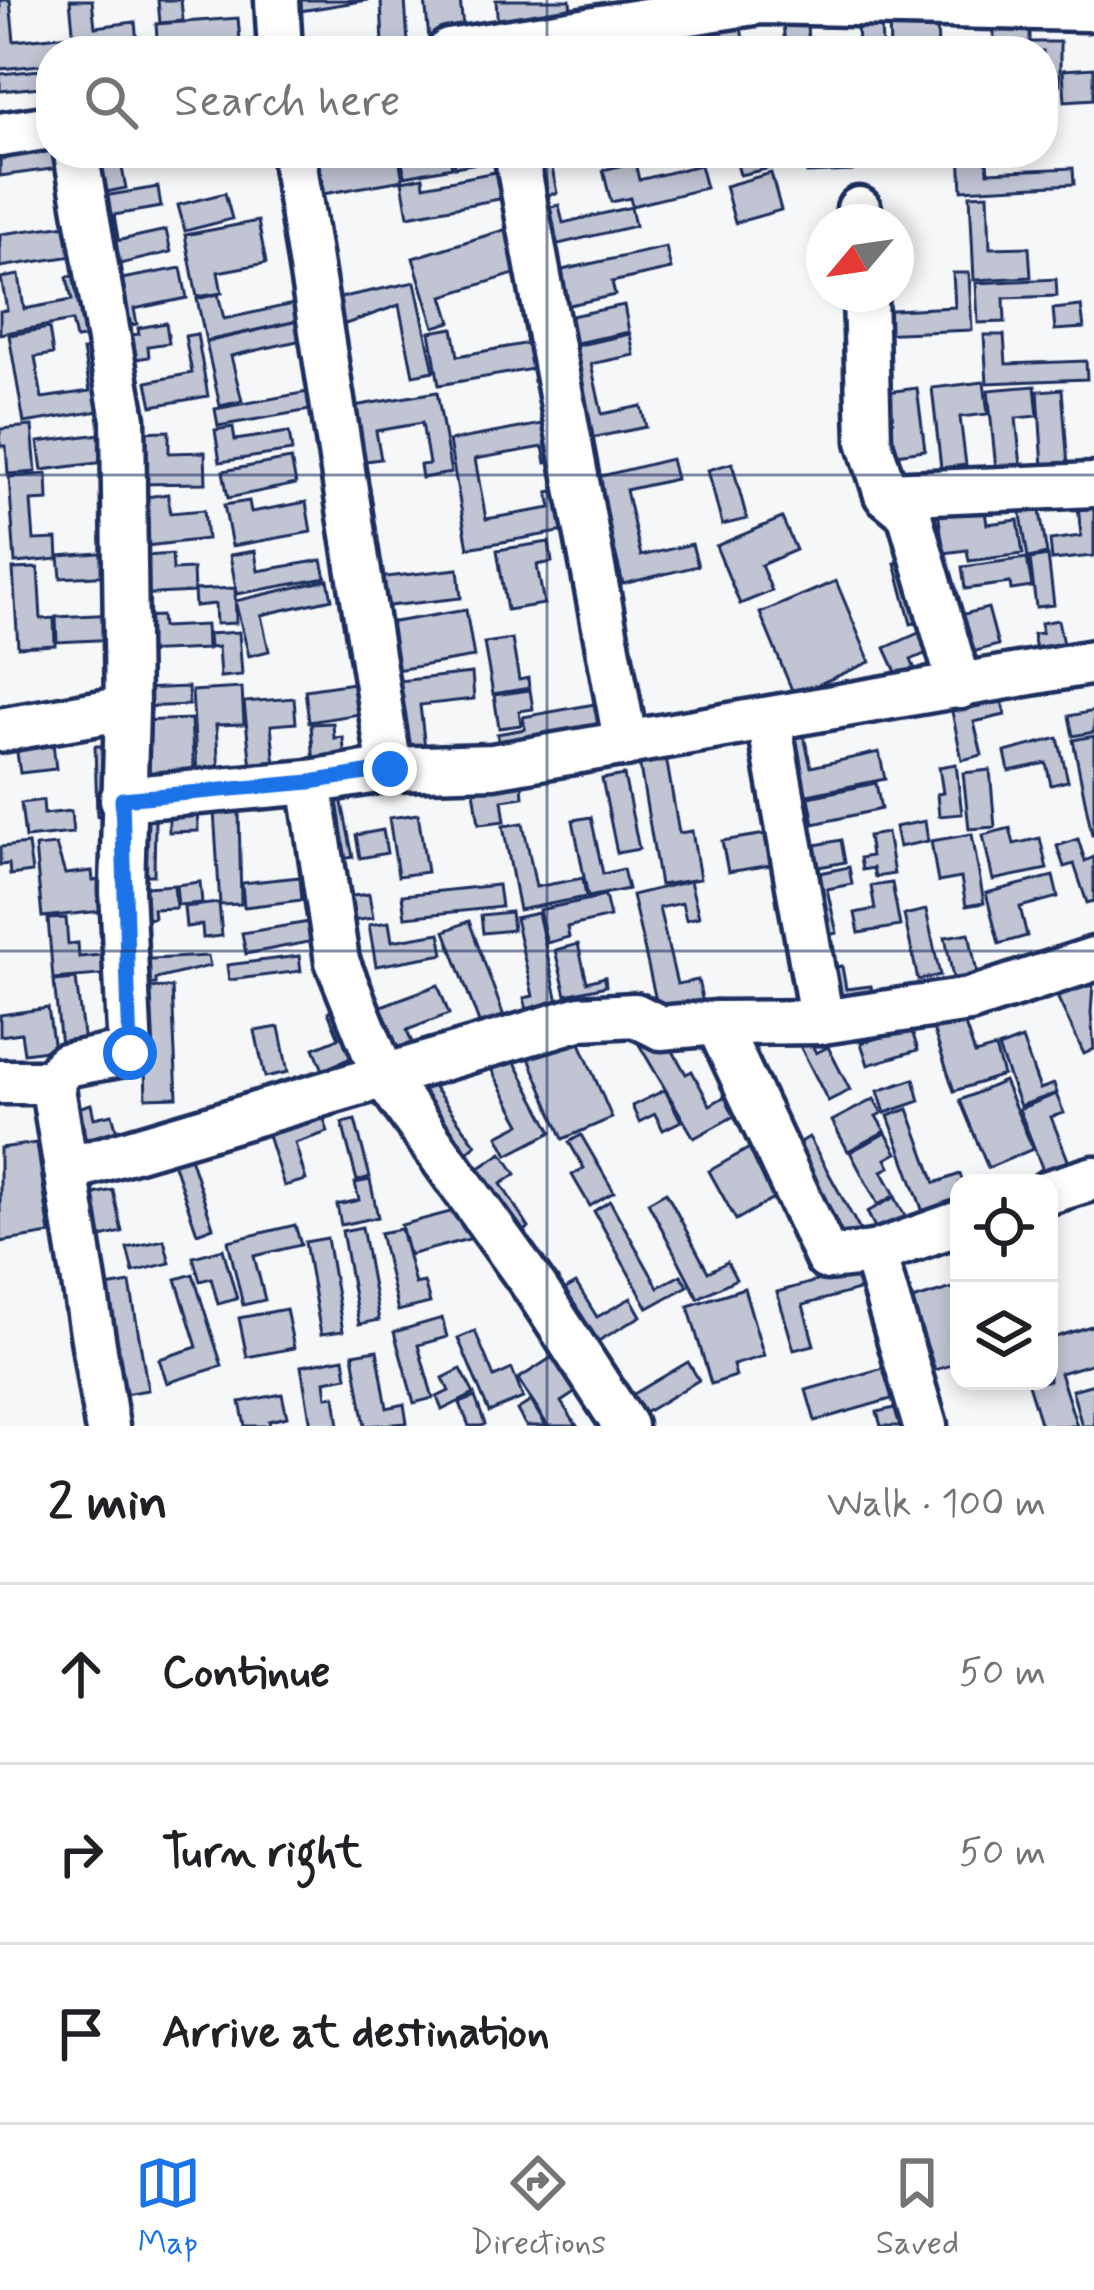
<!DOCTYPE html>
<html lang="en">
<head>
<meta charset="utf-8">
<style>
	:root { --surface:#fff; --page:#f2f2f2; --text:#202124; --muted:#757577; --line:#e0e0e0; --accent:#1a73e8 }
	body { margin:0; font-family:Mynerve,sans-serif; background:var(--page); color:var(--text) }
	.controls { position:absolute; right:36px; bottom:36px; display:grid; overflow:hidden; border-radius:24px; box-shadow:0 6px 18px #0003 }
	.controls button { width:108px; height:108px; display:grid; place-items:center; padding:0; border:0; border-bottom:3px solid var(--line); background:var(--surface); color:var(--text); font:60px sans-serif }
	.compass { position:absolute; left:806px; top:204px; width:108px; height:108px; border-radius:50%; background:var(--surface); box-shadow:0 6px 18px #0003; rotate:241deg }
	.stop { position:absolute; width:36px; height:36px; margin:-27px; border:9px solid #1a73e8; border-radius:50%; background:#fff }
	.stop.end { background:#1a73e8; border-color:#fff; box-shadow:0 3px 12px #0008 }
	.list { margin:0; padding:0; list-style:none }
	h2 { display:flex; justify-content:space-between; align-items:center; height:156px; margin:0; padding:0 48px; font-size:51px }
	h2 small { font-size:39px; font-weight:400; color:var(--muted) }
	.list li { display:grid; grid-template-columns:78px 1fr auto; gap:36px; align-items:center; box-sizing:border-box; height:180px; padding:0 48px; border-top:3px solid var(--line) }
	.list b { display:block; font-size:45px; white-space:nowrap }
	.list em { font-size:39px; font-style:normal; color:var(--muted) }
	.icon { flex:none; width:66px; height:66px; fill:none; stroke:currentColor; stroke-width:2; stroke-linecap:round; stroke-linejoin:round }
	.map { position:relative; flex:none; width:1094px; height:1426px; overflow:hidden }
	.search { position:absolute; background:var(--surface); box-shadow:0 6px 18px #0003; left:36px; right:36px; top:36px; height:132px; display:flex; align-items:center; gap:30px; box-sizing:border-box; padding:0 42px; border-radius:48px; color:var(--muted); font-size:45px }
	.sheet { height:696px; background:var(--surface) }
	nav { display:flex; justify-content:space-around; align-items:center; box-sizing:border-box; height:168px; border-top:3px solid var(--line); background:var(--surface); font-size:33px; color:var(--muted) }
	nav a { display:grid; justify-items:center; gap:6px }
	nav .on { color:var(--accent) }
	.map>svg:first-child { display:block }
	.building { fill:#c0c4d3; stroke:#1b2f5e; stroke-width:3 }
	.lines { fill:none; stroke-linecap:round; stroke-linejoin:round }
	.minor-casing { stroke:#1b2f5e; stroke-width:51 }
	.minor { stroke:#fff; stroke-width:42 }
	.route { stroke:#1a73e8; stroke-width:15 }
	.grid { fill:none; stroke:#1b2f5e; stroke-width:3; stroke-opacity:0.55 }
</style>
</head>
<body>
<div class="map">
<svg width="1094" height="1426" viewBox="0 0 1094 1426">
	<rect width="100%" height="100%" fill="#f6f7f9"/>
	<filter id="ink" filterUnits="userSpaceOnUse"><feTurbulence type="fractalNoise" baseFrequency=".00833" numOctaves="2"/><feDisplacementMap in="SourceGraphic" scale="24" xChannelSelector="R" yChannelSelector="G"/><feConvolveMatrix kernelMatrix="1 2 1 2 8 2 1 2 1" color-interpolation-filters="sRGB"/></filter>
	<g filter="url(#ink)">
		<g class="building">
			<path d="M0,0H10L14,41L70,35L72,51H51V64L0,69Z"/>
			<path d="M70,0H92L95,27L135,22L138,51H75Z"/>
			<path d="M158,0H181L183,21L160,23Z"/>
			<path d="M286,0H368L288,13Z"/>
			<path d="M381,0H405L408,43L383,45Z"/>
			<path d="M425,0H460L464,35L429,39Z"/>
			<path d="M496,0H570L572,22L498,28Z"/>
			<path d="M807,17L808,51H785L783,18Z"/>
			<path d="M881,17L882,51H858L857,18Z"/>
			<path d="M238,18L240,40L181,45L182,51H158L156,24Z"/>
			<path d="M937,19L938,51H890L889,21Z"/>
			<path d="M740,21L745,51H718L713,25Z"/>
			<path d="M994,28L1030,29V42H1060V84H1043V51H994Z"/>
			<path d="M1094,68V99L1065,101L1063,70Z"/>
			<path d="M51,69V86L0,91V74Z"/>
			<path d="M51,141V153H57L59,168L0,176V147Z"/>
			<path d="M83,153H119L126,188L92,195Z"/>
			<path d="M304,153H398L403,180L312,196Z"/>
			<path d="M400,153H449L452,167L405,176Z"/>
			<path d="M453,153H504L505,158L455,167Z"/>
			<path d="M528,153H549L557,193L537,197Z"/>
			<path d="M734,153H789L792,163L740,175Z"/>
			<path d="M806,153H851L852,171L807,173Z"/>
			<path d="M960,153H986L988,172L1073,168L1074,184L962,190Z"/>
			<path d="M635,162L639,180L700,165L706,188L632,206L630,198L611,202L603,170Z"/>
			<path d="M505,170L510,197L408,216L402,181L423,177L424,186Z"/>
			<path d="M771,173L781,210L735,223L725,186Z"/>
			<path d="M158,187L161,207L114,215L118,238L99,240L92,198Z"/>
			<path d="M225,193L232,219L185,231L178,205Z"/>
			<path d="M988,194L990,248L1029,247L1031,277L974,280L970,195Z"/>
			<path d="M559,205L563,223L631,207L635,226L546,247L537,210Z"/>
			<path d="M258,221L266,263L218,272L222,293L197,297L185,235Z"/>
			<path d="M75,224L80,255L0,267V234Z"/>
			<path d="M514,227L527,270L443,296L451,322L434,327L413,258Z"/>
			<path d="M166,230L171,252L103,268L98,245Z"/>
			<path d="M666,247L671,269L612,282L615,295L556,308L549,273Z"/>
			<path d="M181,268L187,298L134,309L137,324L114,328L105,282Z"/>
			<path d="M86,273L97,336L76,339L72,321L0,334V311L7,310L1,278L19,275L24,309L72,300L67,277Z"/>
			<path d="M953,273H969L972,330L875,334L873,311L955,307Z"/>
			<path d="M1056,279L1057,296L1004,298L1005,322L978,323L976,283Z"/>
			<path d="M415,282L434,371L413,375L399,305L340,326L333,299Z"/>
			<path d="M218,294L224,319L307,301L311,318L206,341L197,299Z"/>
			<path d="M624,305L629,332L562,346L557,319Z"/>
			<path d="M1081,306L1084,328L1055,330L1053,309Z"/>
			<path d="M311,318L315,337L231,356L242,401L220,406L206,342Z"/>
			<path d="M166,323L169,343L148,346L149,357L122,361L118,337L139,334L138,328Z"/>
			<path d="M49,328L53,354L35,357L42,398L90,391L83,350L102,347L112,409L24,423L9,335Z"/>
			<path d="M453,328L458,356L540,341L544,367L439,385L430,332Z"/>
			<path d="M197,334L208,396L152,406L147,382L192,373L185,336Z"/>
			<path d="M630,334L634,355L591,364L602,414L641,406L646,427L581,440L561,349Z"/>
			<path d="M984,335H1004L1006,364L1086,361L1087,379L987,383Z"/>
			<path d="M984,382L988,414L960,417L966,465L941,468L932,388Z"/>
			<path d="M1035,386L1038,416L1016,418L1021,466L996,469L988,390Z"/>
			<path d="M917,388L925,450L888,455L880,393Z"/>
			<path d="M324,389L327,407L218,426L215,409Z"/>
			<path d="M1062,389L1068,466L1043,468L1038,391Z"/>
			<path d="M437,392L451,473L422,478L420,465L429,464L422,423L376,431L381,459L358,462L348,407Z"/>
			<path d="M553,422L560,460L546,463L543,447L475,459L486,519L551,508L548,492L564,489L571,530L468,548L449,441Z"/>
			<path d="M32,426L36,472L8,474L6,446H0V429Z"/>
			<path d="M233,427L235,440L289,432L292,451L220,462L215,430Z"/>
			<path d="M169,431V453L205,452L206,483L135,484L134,432Z"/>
			<path d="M109,433L113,461L42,470L38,442Z"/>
			<path d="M291,459L296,484L228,498L223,471Z"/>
			<path d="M671,459L676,479L626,490L641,556L692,544L698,566L623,584L597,477Z"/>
			<path d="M732,463L747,519L722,525L708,470Z"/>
			<path d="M47,474L48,500L31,501L34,540L57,539L58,559L15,563L9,477Z"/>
			<path d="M168,494L170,513L204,510L207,539L137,547L131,499Z"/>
			<path d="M1094,494V556L1052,560L1050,540L1081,536L1077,495Z"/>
			<path d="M983,499L987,524L1018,520L1023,554L969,561L967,550L944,553L937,505Z"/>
			<path d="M1038,499L1047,554L1028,558L1019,502Z"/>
			<path d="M249,501L251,512L306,502L311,532L232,546L224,505Z"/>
			<path d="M782,518L796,550L761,565L772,591L740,604L716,546Z"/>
			<path d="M549,542L552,562L537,565L544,604L507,610L497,550Z"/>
			<path d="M255,551L258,571L322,560L326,578L237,594L230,555Z"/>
			<path d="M112,552L113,575L61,578L59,556Z"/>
			<path d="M172,554L173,570L193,569L194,592L135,595L132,557Z"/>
			<path d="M1048,556L1054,605L1036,607L1030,559Z"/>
			<path d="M916,558L933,619L911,624L895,563Z"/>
			<path d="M1027,558L1032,587L1011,590L1010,583L965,589L962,567Z"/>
			<path d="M38,568L41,619L54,618L55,645L18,647L13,569Z"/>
			<path d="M458,569L461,598L380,607L377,578Z"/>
			<path d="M328,580L332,599L261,615L269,651L249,656L235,601Z"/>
			<path d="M836,581L870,662L794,695L760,613Z"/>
			<path d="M235,588L236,623L216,624L215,604L195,606L194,590Z"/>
			<path d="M988,608L998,645L962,655L952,617Z"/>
			<path d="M466,610L474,657L390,671L382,624Z"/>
			<path d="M115,614L117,639L57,642L56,617Z"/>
			<path d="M161,616L162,627L206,625L207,649L138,652L137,617Z"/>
			<path d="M1058,620L1065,654L1038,659L1033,634L1042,633L1041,623Z"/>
			<path d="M930,628L938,648L911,660L919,678L902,685L885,648Z"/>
			<path d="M239,632L242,675L220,677L218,647L209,648L208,634Z"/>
			<path d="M512,639L519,680L528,678L529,688L493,694L484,643Z"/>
			<path d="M472,673L474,699L420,705L426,757L398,760L389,682Z"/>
			<path d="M367,681L372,712L309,722L305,690Z"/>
			<path d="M188,687L189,705L140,707L139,689Z"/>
			<path d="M242,688L244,724L216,725L219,772L197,774L192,691Z"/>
			<path d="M530,690L533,709L519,711L521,725L499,728L494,695Z"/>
			<path d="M1000,692L1005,715L974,722L982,755L962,760L950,702Z"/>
			<path d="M294,698L296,723L271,725L275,765L251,768L244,702Z"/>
			<path d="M600,703L606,736L501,754L497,734L525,729L523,717Z"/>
			<path d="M1094,711V732L1073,736L1069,716Z"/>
			<path d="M191,719L194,775L140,778L137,721Z"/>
			<path d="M333,723L334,738L343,737L345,763L314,765L311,724Z"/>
			<path d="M52,734L56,769L20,773L15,739Z"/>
			<path d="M804,736L811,767L879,752L885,779L793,798L781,741Z"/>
			<path d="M1094,736V835H1092L1073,740Z"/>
			<path d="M1058,738L1068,781L1051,785L1046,763L1009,771L1005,752Z"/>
			<path d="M95,746H116L117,815L97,816Z"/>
			<path d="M665,751L679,833L692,831L700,879L660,885L638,755Z"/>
			<path d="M956,764L962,814L939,816L937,794L943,793L939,767Z"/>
			<path d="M990,770L995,827L969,829L963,773Z"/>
			<path d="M624,775L639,849L617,853L602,779Z"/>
			<path d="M876,783L881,809L814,824L809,797Z"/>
			<path d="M522,784L523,797L502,800L505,821L479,824L474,790Z"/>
			<path d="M340,793L353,857L328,862L315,798Z"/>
			<path d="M43,800L44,814L71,811L73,833L25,838L21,803Z"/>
			<path d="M197,806L198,831L169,832V807Z"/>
			<path d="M239,810L241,904L220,905L214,811Z"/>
			<path d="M418,814L427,872L398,876L389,818Z"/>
			<path d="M591,817L603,874L623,869L628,889L588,897L573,820Z"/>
			<path d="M131,820H155L154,875H131Z"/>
			<path d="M925,821L928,841L899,847L895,827Z"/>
			<path d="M523,823L536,887L583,878L586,897L519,910L503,826Z"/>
			<path d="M1010,828L1014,844L1040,838L1047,869L993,880L983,835Z"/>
			<path d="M383,830L387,853L360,858L356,835Z"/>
			<path d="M772,833L777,864L728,872L722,841Z"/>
			<path d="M887,833L894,874L875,877L873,868L862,870L860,858L871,856L868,836Z"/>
			<path d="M972,834L984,903L966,906L961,878L938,882L931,841Z"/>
			<path d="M1078,839L1085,861L1094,857V901L1087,903L1074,864L1064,867L1057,846Z"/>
			<path d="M841,840L845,862L804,870L800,848Z"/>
			<path d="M28,844L32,872L10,875L9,864L0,865V847Z"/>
			<path d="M56,845L65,874L92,871L93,881L110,879L113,910L42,917L35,847Z"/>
			<path d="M849,867L852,884L827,889L837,933L817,937L805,876Z"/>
			<path d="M348,876L352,896L369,894L373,918L338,923L330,879Z"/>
			<path d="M1053,876L1058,897L1020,907L1027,936L999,944L986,893Z"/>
			<path d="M300,877L302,900L244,907L242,883Z"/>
			<path d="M690,881L699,917L686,920L682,903L659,908L677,984L698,980L704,1008L660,1018L632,895Z"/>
			<path d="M200,882L202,903L178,905L176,885Z"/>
			<path d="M892,883L900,926L859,933L855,913L875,909L871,886Z"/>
			<path d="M174,885L176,908L153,909L154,918L134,920L132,888Z"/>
			<path d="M498,885L501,907L405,917L402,895Z"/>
			<path d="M605,896L610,917L567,927L569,937L547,943L539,910Z"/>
			<path d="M219,903L222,936L203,938L202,925L186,927L184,907Z"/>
			<path d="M926,910L940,975L918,980L904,915Z"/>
			<path d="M511,912L513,930L483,933L481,915Z"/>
			<path d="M538,913L561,1015L530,1022L524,998L533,996L515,918Z"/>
			<path d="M66,918L68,944L78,943L79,957L110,954L112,974L53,979L48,919Z"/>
			<path d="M469,921L505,1019L481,1028L445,931Z"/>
			<path d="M309,922L313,941L246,954L242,933Z"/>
			<path d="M389,922L392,941L440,933L444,954L376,966L369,925Z"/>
			<path d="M969,933L979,983L955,988L945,937Z"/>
			<path d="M833,942L836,967L842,966L846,989L871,986L874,1007L828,1013L818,944Z"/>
			<path d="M578,944L587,982L605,977L606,986L566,995L555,950Z"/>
			<path d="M208,956L210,966L156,979V984L135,985L133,960Z"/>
			<path d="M299,956L301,971L229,980L227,965Z"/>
			<path d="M1094,971L1091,1013L1094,1049L1084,1054L1054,990Z"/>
			<path d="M76,979L84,1043L61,1046L54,981Z"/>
			<path d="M438,985L449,1014L407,1030L414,1048L394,1056L376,1008Z"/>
			<path d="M172,987L177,1097L146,1098L142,988Z"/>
			<path d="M347,1004L367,1051L323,1070L314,1048L339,1038L328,1012Z"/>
			<path d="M48,1008L54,1049L24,1053L21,1033L0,1036V1015Z"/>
			<path d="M962,1016L975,1054L995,1048L1003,1075L954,1091L932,1026Z"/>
			<path d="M279,1027L288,1072L265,1077L255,1031Z"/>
			<path d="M911,1028L918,1050L868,1065L861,1043Z"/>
			<path d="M577,1036L612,1118L563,1139L528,1056Z"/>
			<path d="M634,1036L666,1039L686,1074L692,1071L710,1105L736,1090L747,1109L694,1138Z"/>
			<path d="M1022,1039L1040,1089L1054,1084L1057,1093L1020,1106L998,1048Z"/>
			<path d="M810,1041L816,1053L828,1047L850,1090L828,1101L800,1046Z"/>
			<path d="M511,1055L552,1132L508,1155L498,1136L521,1124L490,1067Z"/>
			<path d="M428,1079L476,1145L459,1159L411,1092Z"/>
			<path d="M914,1079L920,1101L885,1113L878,1091Z"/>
			<path d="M1004,1081L1033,1149L988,1168L960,1100Z"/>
			<path d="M665,1090L681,1121L663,1130L655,1114L639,1122L632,1106Z"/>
			<path d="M1056,1094L1064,1113L1051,1117L1074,1175L1048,1183L1019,1109Z"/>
			<path d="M874,1099L882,1113L876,1116L885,1131L848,1151L832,1121Z"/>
			<path d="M91,1104L94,1118L112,1114L118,1135L80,1144L71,1110Z"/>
			<path d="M321,1109L328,1132L295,1143L306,1180L284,1186L265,1126Z"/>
			<path d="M908,1109L935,1183L960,1174L963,1183H959V1208L926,1220L888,1116Z"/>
			<path d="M355,1120L370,1177L357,1181L342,1123Z"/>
			<path d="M886,1133L897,1153L886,1159L890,1167L882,1171L895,1195L878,1205L850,1152Z"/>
			<path d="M581,1135L614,1192L590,1206L572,1175L584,1168L569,1142Z"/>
			<path d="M809,1137L862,1234L841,1246L789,1149Z"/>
			<path d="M37,1143L50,1234L0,1242V1148Z"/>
			<path d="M753,1146L780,1195L736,1220L709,1171Z"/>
			<path d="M502,1153L516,1174L501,1184L529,1228L515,1236L473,1172Z"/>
			<path d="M189,1154L213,1227L197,1233L172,1159Z"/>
			<path d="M370,1180L378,1217L341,1225L337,1205L359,1200L355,1183Z"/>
			<path d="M113,1190L122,1232L98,1238L89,1195Z"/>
			<path d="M666,1192L708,1272L727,1262L736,1279L698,1298L648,1202Z"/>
			<path d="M895,1197L907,1220L879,1235L867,1212Z"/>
			<path d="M610,1201L658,1287L681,1275L688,1286L648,1308L594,1211Z"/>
			<path d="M465,1208L473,1238L409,1255L401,1225Z"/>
			<path d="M295,1225L301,1245L254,1256L265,1300L243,1305L228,1241Z"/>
			<path d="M362,1227L379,1320L359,1324L342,1231Z"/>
			<path d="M401,1229L415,1284L424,1282L430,1303L398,1311L380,1233Z"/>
			<path d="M327,1238L343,1331L321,1334L305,1242Z"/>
			<path d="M164,1240L170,1263L133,1272L127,1248Z"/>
			<path d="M223,1249L237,1299L218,1304L211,1278L200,1281L193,1257Z"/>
			<path d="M856,1270L862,1289L803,1305L814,1345L794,1350L777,1292Z"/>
			<path d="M193,1274L222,1366L167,1383L159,1359L197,1347L176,1279Z"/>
			<path d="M130,1283L148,1390L118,1395L100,1288Z"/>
			<path d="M576,1283L597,1317L631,1298L641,1316L595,1343L564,1290Z"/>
			<path d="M959,1286V1332L950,1335L958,1363L935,1370L912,1300Z"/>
			<path d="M744,1288L764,1356L733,1365L736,1376L711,1384L688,1306Z"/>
			<path d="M286,1309L294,1348L247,1357L239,1318Z"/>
			<path d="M442,1318L447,1337L418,1345L433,1398L414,1403L394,1332Z"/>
			<path d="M1094,1325V1363L1060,1373L1077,1426H1041L1027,1381H1049V1339Z"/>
			<path d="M475,1331L494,1377L512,1369L523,1398L489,1412L458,1338Z"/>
			<path d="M565,1349L588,1384L561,1402L577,1426H548L518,1379Z"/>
			<path d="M377,1350L387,1408L404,1404L407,1423L365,1426L353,1354Z"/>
			<path d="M344,1358L347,1377L325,1381L327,1397L335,1396L339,1426H311L301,1366Z"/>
			<path d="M688,1362L699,1380L633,1420L622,1401Z"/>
			<path d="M897,1364L905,1395L815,1421L806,1390Z"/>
			<path d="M461,1369L474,1394L442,1410L437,1397L449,1391L443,1378Z"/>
			<path d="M1094,1384V1426H1082L1072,1390Z"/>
			<path d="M282,1394L287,1417L269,1421L270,1426H245L240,1402Z"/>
			<path d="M475,1397L485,1424L481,1426H469L460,1403Z"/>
			<path d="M531,1401L546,1426H526L517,1410Z"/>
			<path d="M907,1405L913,1426H881L877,1412Z"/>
		</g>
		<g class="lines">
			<g class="minor-casing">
				<g id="minor">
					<path d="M277,0L280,51"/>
					<path d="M449,51L760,2L1087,9"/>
					<path d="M0,135L51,127"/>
					<path d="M293,153L390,769"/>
					<path d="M516,153L626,745"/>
					<path d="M859,209L861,222"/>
					<path d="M865,294L869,441L886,494L909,513L960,687"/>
					<path d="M886,494L1094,485"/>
					<path d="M769,721L822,1022"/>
					<path d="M0,730L127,708"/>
					<path d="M310,782L337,961L383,1075L536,1289L625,1426"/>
					<path d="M122,799L310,782L390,769L493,766L1094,662"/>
					<path d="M717,1023L827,1258L874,1253L959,1223"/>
					<path d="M0,1082H52L107,1426"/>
					<path d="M52,1082L65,1065L130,1053L122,890L127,708L123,419L76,153"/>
					<path d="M66,1170L581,1018L635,1015L661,1028L717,1023L822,1022L969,1000L1094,959"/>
					<path d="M1049,1192L1094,1178"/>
					<path d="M874,1253L925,1426"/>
				</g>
			</g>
			<use href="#minor" class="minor"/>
		</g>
	</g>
	<g class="lines" filter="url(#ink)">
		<path class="route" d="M130,1053L122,799L310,782L390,769"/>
	</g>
	<path class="grid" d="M547,0V51M547,153V1426M0,475H1094M0,951H1094"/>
</svg>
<div class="controls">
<button><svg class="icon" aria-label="locate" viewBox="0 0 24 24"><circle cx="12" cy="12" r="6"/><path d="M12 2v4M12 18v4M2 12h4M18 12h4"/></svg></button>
<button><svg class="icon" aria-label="layers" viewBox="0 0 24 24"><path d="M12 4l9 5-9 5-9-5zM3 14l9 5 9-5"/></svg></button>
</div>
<svg class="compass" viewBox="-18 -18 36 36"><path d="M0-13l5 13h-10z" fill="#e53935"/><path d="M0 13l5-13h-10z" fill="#757577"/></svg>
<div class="stop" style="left:130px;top:1053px"></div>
<div class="stop end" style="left:390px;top:769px"></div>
<div class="search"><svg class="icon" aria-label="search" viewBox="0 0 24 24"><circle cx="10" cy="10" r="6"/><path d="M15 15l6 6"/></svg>Search here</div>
</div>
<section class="sheet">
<h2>2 min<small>Walk · 100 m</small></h2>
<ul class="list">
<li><svg class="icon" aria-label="ahead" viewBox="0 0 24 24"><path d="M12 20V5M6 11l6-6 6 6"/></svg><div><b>Continue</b></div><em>50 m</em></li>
<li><svg class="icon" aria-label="right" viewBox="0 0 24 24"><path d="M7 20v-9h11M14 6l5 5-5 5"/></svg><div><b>Turn right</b></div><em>50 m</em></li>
<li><svg class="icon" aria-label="arrive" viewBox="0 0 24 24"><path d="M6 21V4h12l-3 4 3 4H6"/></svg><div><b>Arrive at destination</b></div></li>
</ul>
</section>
<nav>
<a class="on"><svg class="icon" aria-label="map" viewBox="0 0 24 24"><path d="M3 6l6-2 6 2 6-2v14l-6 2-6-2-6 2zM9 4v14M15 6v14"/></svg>Map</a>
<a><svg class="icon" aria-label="directions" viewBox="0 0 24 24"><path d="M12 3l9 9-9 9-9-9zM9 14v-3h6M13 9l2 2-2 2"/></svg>Directions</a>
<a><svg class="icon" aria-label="saved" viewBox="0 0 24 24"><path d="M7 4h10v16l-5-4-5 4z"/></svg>Saved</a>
</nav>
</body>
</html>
